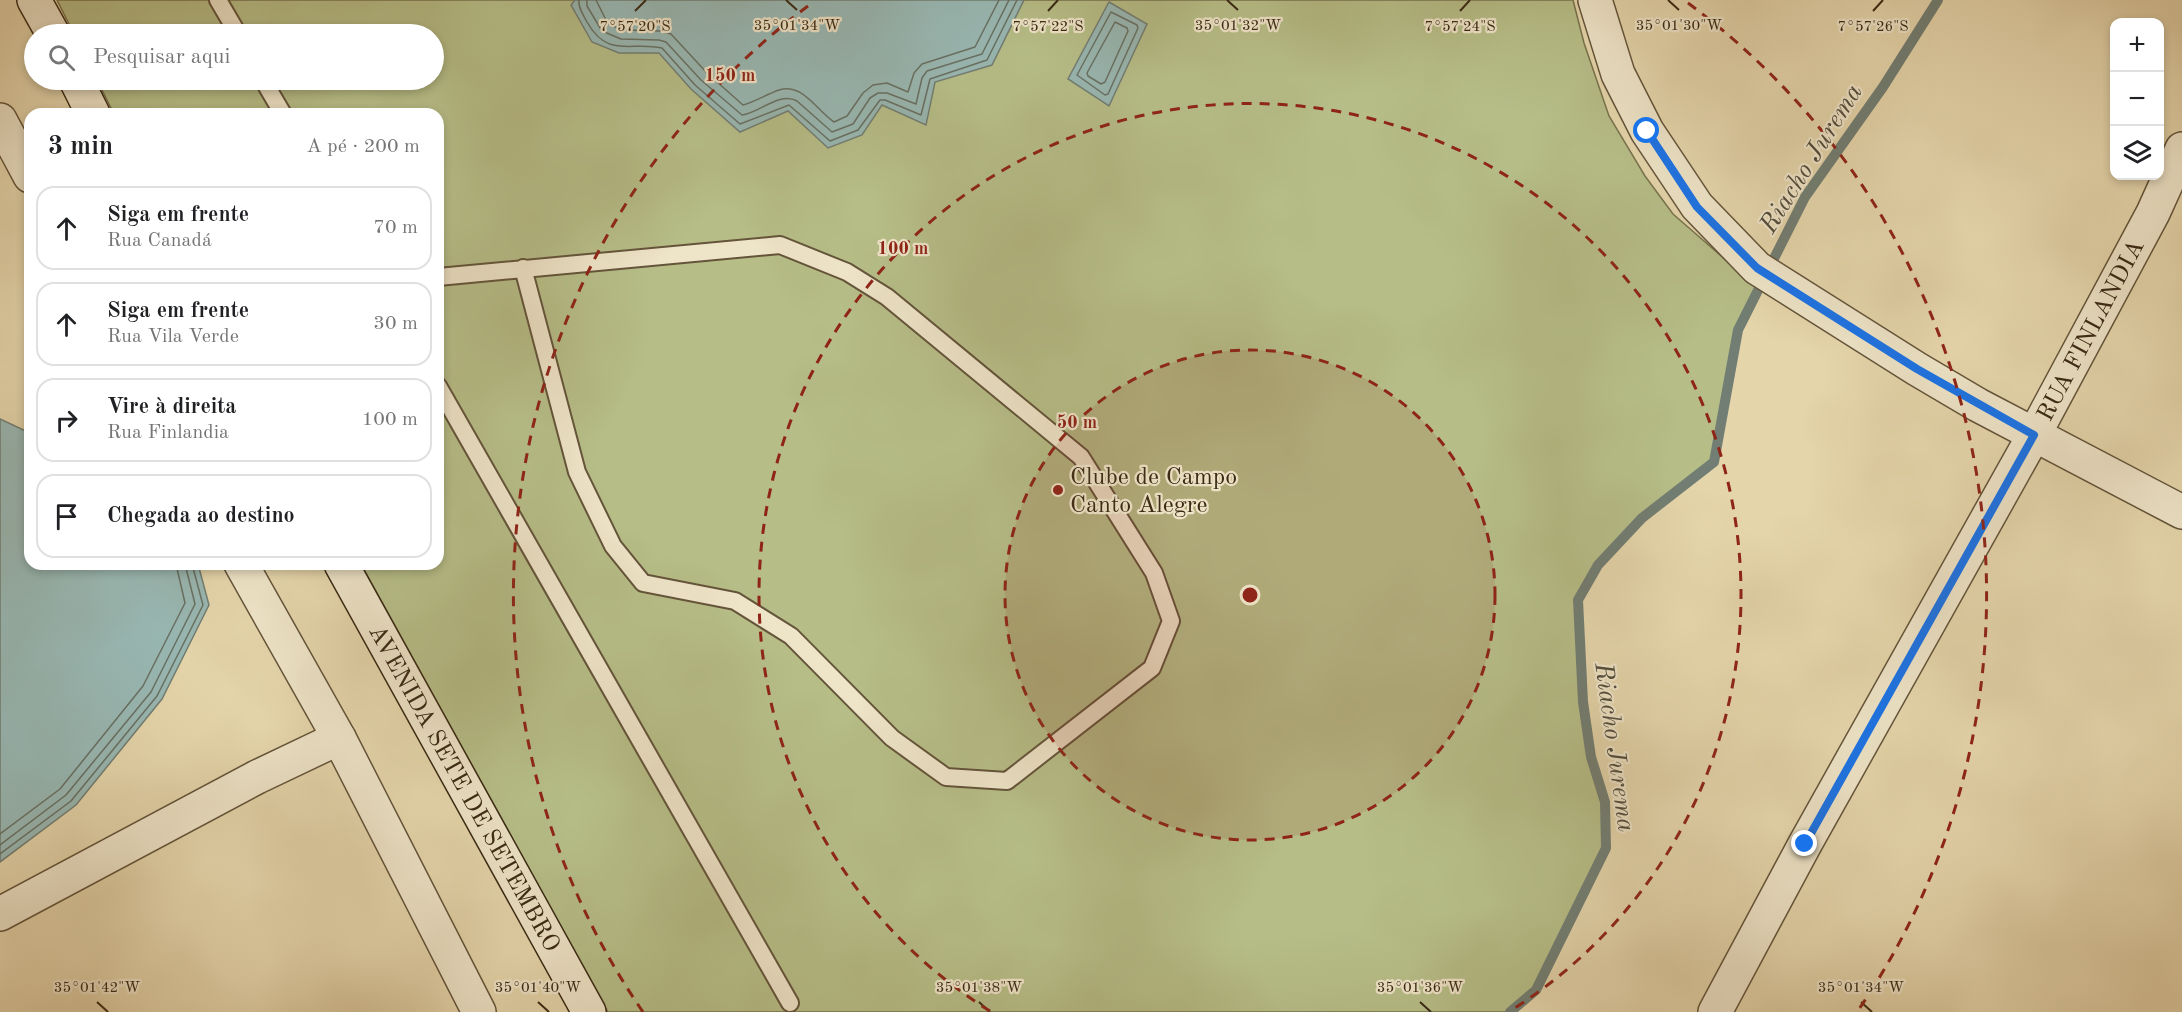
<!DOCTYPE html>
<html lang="pt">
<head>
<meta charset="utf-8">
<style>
	:root { --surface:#fff; --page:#f2f2f2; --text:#202124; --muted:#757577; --line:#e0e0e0 }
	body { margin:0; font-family:"Old Standard TT",serif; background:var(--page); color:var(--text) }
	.controls { position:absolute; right:18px; top:18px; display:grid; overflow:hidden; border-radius:12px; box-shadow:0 3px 9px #0003 }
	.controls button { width:54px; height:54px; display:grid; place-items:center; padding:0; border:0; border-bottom:2px solid var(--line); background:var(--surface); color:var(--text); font:30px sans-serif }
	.stop { position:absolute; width:18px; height:18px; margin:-14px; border:4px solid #1a73e8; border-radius:50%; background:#fff }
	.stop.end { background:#1a73e8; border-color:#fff; box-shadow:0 2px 6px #0008 }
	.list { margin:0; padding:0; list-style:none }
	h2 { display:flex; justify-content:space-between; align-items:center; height:78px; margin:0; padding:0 24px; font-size:26px }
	h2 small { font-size:20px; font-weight:400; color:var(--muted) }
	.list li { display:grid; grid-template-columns:39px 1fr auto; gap:18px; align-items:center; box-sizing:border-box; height:84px; margin:0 12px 12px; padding:0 12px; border:2px solid var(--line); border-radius:18px }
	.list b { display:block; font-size:22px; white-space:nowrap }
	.list p { margin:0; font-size:20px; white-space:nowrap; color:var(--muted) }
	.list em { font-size:20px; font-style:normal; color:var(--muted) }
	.icon { flex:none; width:33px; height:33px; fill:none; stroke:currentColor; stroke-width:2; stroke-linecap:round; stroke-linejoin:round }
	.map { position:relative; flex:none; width:2182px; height:1012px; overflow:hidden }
	.search { position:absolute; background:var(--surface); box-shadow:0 3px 9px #0003; left:24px; top:24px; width:420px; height:66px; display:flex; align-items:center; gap:15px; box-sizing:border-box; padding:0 21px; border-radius:33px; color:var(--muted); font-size:22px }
	.panel { position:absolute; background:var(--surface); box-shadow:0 3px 9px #0003; left:24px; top:108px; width:420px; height:462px; border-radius:18px }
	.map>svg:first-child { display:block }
	.green { fill:#b6bd87; stroke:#78734e; stroke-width:1.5 }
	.water { fill:#98b7b2; stroke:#727e73; stroke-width:1.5 }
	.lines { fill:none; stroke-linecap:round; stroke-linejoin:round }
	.shore { stroke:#687063; stroke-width:1.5 }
	.stream { stroke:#727e73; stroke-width:10 }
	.lane-casing { stroke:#64543a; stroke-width:20 }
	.street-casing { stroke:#64543a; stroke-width:36 }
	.secondary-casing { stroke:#392914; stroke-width:36 }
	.lane { stroke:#eee4c8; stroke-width:16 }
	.street { stroke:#eee4c8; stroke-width:33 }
	.secondary { stroke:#eee4c8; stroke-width:33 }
	.route { stroke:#1a73e8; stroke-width:8 }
	.ticks { fill:none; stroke:#392914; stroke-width:2 }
	.ring { fill:none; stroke:#8f2418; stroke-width:3; stroke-dasharray:10 8 }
	.poi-dot { fill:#8f2418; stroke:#eee4c8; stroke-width:2 }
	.labels { text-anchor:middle; stroke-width:4.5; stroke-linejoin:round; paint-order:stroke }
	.street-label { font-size:24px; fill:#392914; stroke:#eee4c8 }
	.poi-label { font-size:24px; fill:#392914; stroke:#eee4c8; text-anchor:start }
	.water-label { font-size:26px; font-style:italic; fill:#514c3c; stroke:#eee4c8 }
	.ticks-label { font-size:15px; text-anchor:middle; fill:#392914; stroke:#eee4c8; stroke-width:4.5; stroke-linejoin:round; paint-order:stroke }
	.centre { fill:#8f2418; stroke:#eee4c8; stroke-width:3 }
	.ring-label { font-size:18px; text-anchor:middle; font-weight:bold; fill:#8f2418; stroke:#eee4c8; stroke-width:4.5; stroke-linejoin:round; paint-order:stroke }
</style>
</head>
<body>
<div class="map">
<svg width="2182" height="1012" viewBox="0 0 2182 1012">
	<rect width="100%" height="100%" fill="#e5d5ab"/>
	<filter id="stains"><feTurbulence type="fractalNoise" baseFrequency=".00333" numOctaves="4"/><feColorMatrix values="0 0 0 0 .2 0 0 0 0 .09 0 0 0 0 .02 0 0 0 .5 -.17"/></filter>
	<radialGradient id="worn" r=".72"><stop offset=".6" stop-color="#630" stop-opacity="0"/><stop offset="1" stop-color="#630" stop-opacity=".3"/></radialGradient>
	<path class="green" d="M57,0H1573L1584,43L1609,116L1645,176L1673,214L1758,288L1738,330L1714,462L1642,518L1598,565L1578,600L1583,702L1591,757L1605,802L1606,848L1536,990L1510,1012H608L361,564H438V114H114L97,80H434V34H74Z"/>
	<g class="water">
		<path d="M575,0H1024L992,65L935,82L926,125L882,105L862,135L828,148L788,111L740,132L691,89L659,53H619L592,42L571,5Z"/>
		<path d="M1109,2L1147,24L1109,106L1068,79Z"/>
		<path d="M0,419L30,433V564H198L209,605L162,699L76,805L0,862Z"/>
	</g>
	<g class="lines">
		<g class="shore">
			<path d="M579,0C578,8 583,14 587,22C608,59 630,41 662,48L695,85L740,124L789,105L830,141L858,130L880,100H885L921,115L930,79L987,60L1017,0"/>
			<path d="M587,0V6L602,31L621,39L659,40L666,42L701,80L742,115C759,113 780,91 797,101L832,132L853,124L870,98L878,93H887L916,104L922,78L927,71L982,54L1009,0"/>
			<path d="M596,0L608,24L623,30L660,31L671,34L707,73L743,105C755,102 767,94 779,90C802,82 817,111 834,122L847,116L863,93L873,85L887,83L908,92L914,73L922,64L975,47L999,0"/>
			<path d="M1111,12L1137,25L1138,28L1108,94L1105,95L1077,75Z"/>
			<path d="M1115,22L1127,28L1128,31L1105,82L1101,84L1088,76L1087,73Z"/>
			<path d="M0,834L60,789L143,686L185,603L176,564"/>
			<path d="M0,845L66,795L151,692L195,604L185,564"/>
			<path d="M0,854L71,801L157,696L203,605L192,564"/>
		</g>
		<path class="stream" d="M1510,1012L1536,990L1606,848L1605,802L1591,757L1583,702L1578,600L1598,565L1642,518L1714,462L1738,330L1805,197L1883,87L1938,0"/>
		<g class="lane-casing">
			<g id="lane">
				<path d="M218,0L238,34"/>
				<path d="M263,80L283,114"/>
				<path d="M438,277L780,245L847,272L887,297L1081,457L1154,573L1171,621L1152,668L1007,781L946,777L892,738L791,636L735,601L643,583L613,546L577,472L523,268"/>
				<path d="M438,386L790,1003"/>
			</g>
		</g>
		<g class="street-casing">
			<g id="street">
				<path d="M1595,0L1618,74L1647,131L1697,206L1757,268L1917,369L1978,405L2182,512"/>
				<path d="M0,120L30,176"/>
				<path d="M241,564L339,738L479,1012"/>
				<path d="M0,914L257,777L339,738"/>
				<path d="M1715,1012L1805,844L2034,435L2153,213L2182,149"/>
			</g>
		</g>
		<g class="secondary-casing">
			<g id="secondary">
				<path d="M34,0L53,34"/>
				<path d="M76,80L93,114"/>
				<path d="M341,564L589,1012"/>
			</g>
		</g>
		<use href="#lane" class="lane"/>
		<use href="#street" class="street"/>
		<use href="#secondary" class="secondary"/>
	</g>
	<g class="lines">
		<path class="route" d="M1647,131L1697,207L1757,268L1917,369L2034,435L1805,844"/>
	</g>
	<path class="ticks" d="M786,0L797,10M1227,0L1238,10M1668,0L1679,10M635,11L646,0M1048,11L1058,0M1460,11L1470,0M1873,11L1883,0M97,1002L108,1012M538,1002L549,1012M979,1002L990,1012M1420,1002L1431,1012M1861,1002L1872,1012"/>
	<circle cx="1250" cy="595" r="245" fill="#8f2418" fill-opacity=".12"/>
	<g class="ring">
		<circle cx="1250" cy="595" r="245"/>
		<path d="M990 1011A491 491 0 1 1 1510 1011"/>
		<path d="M643 1012A736 736 0 0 1 812 3M1688 3A736 736 0 0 1 1857 1012"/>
	</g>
	<circle class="poi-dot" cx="1058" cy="490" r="6"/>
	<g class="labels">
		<g class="street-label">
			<text transform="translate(2090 330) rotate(-62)" y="8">RUA FINLANDIA</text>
			<text transform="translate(465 788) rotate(61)" y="8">AVENIDA SETE DE SETEMBRO</text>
		</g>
		<g class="poi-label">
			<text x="1070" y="484">Clube de Campo<tspan x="1070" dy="28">Canto Alegre</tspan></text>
		</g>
		<g class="water-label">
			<text transform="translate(1810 158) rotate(-58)" y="9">Riacho Jurema</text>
			<text transform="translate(1616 747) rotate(82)" y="9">Riacho Jurema</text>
		</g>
	</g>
	<g class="ticks-label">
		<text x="797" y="30">35°01'34"W</text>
		<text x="1238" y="30">35°01'32"W</text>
		<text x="1679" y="30">35°01'30"W</text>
		<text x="635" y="31">7°57'20"S</text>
		<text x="1048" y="31">7°57'22"S</text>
		<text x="1460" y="31">7°57'24"S</text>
		<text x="1873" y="31">7°57'26"S</text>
		<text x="97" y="992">35°01'42"W</text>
		<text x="538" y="992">35°01'40"W</text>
		<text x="979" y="992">35°01'38"W</text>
		<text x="1420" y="992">35°01'36"W</text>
		<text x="1861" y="992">35°01'34"W</text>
	</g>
	<circle cx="1250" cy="595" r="9" class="centre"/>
	<g class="ring-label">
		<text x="730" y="81">150 m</text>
		<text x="903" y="254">100 m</text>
		<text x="1077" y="428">50 m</text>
	</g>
	<rect width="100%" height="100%" filter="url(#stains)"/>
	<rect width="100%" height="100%" fill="url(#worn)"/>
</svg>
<div class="controls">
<button>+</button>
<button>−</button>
<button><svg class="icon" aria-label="layers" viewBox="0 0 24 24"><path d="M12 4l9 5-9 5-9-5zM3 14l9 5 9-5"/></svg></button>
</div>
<div class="stop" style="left:1647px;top:131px"></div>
<div class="stop end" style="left:1805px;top:844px"></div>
<div class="search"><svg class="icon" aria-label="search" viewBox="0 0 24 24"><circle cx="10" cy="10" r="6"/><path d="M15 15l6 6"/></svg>Pesquisar aqui</div>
<section class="panel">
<h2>3 min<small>A pé · 200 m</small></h2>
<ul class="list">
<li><svg class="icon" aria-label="ahead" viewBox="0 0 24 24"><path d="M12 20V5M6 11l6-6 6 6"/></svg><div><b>Siga em frente</b><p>Rua Canadá</p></div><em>70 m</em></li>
<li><svg class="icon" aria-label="ahead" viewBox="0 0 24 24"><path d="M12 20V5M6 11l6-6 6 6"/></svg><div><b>Siga em frente</b><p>Rua Vila Verde</p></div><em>30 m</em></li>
<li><svg class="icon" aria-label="right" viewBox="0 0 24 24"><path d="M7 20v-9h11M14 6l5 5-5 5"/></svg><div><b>Vire à direita</b><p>Rua Finlandia</p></div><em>100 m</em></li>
<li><svg class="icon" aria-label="arrive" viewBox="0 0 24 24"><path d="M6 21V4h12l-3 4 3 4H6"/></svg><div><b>Chegada ao destino</b></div></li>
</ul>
</section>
</div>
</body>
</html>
